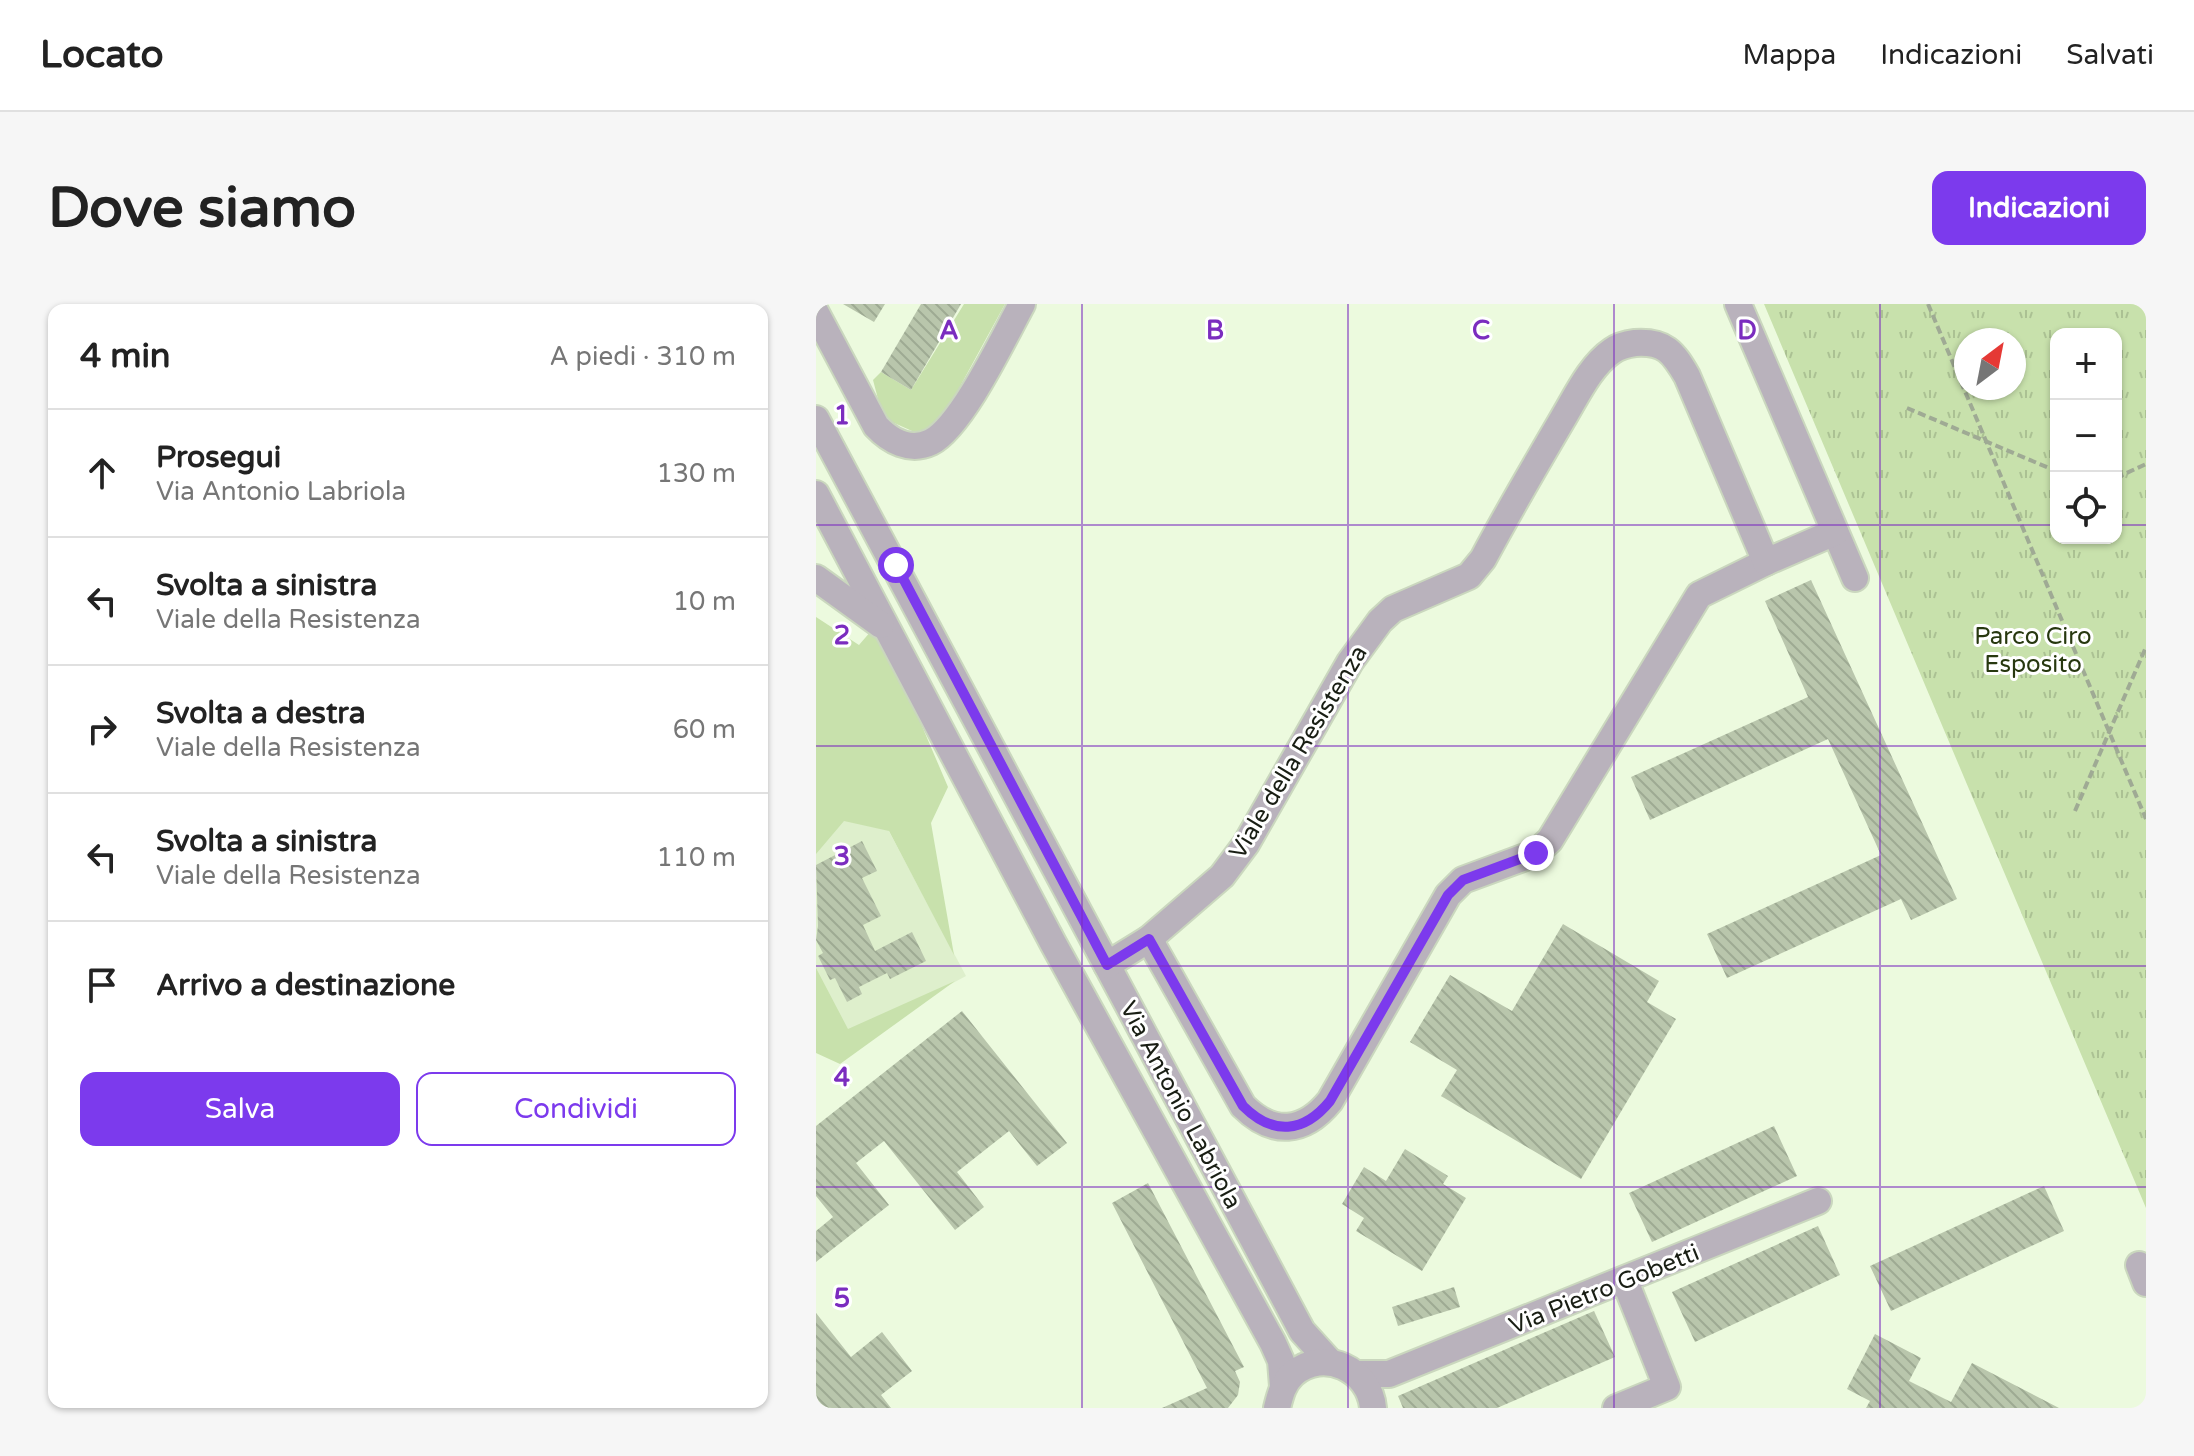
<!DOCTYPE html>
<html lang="it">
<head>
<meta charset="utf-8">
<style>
	:root { --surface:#fff; --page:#f6f6f6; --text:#222; --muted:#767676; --line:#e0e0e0; --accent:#7c3aed }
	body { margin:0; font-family:"Varela Round",sans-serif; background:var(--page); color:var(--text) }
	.controls { position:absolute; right:24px; top:24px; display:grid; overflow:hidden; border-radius:16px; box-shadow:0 2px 6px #0004 }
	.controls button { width:72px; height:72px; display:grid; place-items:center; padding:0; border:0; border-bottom:2px solid var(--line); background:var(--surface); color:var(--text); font:40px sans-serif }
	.compass { position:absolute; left:1138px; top:24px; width:72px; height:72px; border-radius:50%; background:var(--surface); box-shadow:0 2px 6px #0004; rotate:32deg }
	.stop { position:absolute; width:24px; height:24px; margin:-18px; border:6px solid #7c3aed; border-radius:50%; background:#fff }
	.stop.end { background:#7c3aed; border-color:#fff; box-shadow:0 2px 8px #0008 }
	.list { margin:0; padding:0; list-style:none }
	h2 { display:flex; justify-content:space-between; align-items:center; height:104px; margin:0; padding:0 32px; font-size:34px }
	h2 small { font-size:26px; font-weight:400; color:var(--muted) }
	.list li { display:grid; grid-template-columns:52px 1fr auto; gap:24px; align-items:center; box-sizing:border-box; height:128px; padding:0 32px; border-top:2px solid var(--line) }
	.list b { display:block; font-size:30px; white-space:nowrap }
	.list p { margin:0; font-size:26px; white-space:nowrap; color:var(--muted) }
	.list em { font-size:26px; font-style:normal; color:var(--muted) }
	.actions { display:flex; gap:16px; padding:24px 32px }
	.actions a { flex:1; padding:18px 0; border:2px solid var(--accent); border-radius:16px; text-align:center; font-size:28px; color:var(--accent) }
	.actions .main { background:var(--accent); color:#fff }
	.icon { flex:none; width:44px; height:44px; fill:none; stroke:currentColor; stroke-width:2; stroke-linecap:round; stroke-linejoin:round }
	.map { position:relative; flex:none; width:1330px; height:1104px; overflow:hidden; border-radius:16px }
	header { display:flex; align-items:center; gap:48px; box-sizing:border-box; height:112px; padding:0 40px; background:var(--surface); border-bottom:2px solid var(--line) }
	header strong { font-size:38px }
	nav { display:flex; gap:44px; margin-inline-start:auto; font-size:28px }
	.intro { display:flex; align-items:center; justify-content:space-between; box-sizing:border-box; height:192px; padding:0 48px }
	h1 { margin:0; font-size:56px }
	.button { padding:20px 36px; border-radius:16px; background:var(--accent); color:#fff; font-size:28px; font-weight:700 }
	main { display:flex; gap:48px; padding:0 48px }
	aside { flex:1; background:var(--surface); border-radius:16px; box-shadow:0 2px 6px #0004 }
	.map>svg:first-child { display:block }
	.built { fill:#deefcc }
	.grass { fill:#c8e1ac }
	.park { fill:url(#park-tufts); fill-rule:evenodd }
	.building { fill:url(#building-back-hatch) }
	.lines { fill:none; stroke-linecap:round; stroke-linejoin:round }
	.minor-casing { stroke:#cad7be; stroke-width:30 }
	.path { stroke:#9faa94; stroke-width:4; stroke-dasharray:8 4; stroke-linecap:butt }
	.minor { stroke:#b9b2bc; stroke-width:26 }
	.route { stroke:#7c3aed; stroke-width:10 }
	.grid { fill:none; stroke:#7b2cbf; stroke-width:2; stroke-opacity:0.55 }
	.labels { text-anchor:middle; stroke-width:6; stroke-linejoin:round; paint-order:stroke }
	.park-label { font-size:24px; fill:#27380f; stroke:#fff }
	.street-label { font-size:24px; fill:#191e14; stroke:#fff }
	.grid-label { font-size:26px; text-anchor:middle; font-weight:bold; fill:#7b2cbf; stroke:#fff; stroke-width:6; stroke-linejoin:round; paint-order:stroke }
</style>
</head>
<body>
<header>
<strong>Locato</strong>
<nav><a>Mappa</a><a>Indicazioni</a><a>Salvati</a></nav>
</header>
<div class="intro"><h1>Dove siamo</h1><a class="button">Indicazioni</a></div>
<main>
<aside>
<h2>4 min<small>A piedi · 310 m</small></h2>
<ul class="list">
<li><svg class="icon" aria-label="ahead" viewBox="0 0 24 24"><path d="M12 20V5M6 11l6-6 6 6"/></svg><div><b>Prosegui</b><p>Via Antonio Labriola</p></div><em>130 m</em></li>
<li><svg class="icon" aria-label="left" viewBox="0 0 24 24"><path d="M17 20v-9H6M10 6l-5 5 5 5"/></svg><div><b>Svolta a sinistra</b><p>Viale della Resistenza</p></div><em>10 m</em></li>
<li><svg class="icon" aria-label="right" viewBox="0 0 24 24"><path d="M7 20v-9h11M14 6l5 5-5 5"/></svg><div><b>Svolta a destra</b><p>Viale della Resistenza</p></div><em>60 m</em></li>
<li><svg class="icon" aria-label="left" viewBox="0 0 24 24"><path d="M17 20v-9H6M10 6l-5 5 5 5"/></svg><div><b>Svolta a sinistra</b><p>Viale della Resistenza</p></div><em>110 m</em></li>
<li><svg class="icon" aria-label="arrive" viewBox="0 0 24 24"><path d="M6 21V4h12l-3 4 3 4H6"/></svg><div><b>Arrivo a destinazione</b></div></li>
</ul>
<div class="actions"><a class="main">Salva</a><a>Condividi</a></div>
</aside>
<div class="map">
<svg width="1330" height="1104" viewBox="0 0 1330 1104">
	<defs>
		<pattern id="park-tufts" width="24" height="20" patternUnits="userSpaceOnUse" patternTransform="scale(2)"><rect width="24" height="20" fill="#c8e1ac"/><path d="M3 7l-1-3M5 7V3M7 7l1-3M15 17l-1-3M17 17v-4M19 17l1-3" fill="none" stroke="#abc193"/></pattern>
		<pattern id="building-back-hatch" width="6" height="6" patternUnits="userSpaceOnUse" patternTransform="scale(2)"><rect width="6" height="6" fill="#b9c6ac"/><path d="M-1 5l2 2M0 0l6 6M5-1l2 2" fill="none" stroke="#9eaa93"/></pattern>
	</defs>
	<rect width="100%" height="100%" fill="#ecfade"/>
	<path class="built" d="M36,458L150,672L8,748L0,725V520Z"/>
	<g class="grass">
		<path d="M148,0H189L129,110L105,131L67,114L57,76L65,68L95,86Z"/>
		<path d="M0,313L43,341L62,319L132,483L115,519L138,651L73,527L28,517L0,550Z"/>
		<path d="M0,664L32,725L139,677L24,760L0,749Z"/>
	</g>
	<path class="park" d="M948,0H1330V904ZM1240,30H1300V234H1240ZM1150,36H1198V84H1150Z"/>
	<g class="building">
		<path d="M27,0H69L58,18Z"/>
		<path d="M105,0H145L95,86L65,68Z"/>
		<path d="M995,276L1141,595L1095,616L1085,595L911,674L891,630L1065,551L1012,435L834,516L815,473L992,393L949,297Z"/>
		<path d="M46,537L61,567L46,574L65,612L47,621L59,647L96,628L110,657L74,675L71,669L43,683L46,690L31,698L19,674L14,676L2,652L7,649L0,636L2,622L0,561Z"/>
		<path d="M747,620L843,677L831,698L860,715L765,875L625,792L641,766L594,738L634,671L696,707Z"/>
		<path d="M146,707L251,839L221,862L193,827L141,868L168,903L139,926L68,837L40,859L73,901L0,958V927L17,913L0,892V822Z"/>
		<path d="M958,822L981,872L836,938L813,889Z"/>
		<path d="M589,845L632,872L627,880L650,894L606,967L540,927L548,914L526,900L548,863L570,877Z"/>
		<path d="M332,879L428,1063L419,1067L424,1078L422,1091L412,1104H346L391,1084L296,899Z"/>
		<path d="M1228,882L1248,927L1075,1007L1054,962Z"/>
		<path d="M1002,922L1024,971L879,1038L856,988Z"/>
		<path d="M638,983L644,1003L582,1022L576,1003Z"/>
		<path d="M778,1007L799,1053L681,1104H587L582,1092Z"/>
		<path d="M0,1009L35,1053L66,1028L96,1067L65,1091L75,1104H0Z"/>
		<path d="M1059,1030L1105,1054L1093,1077L1135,1098L1156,1059L1243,1104H1050L1054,1097L1031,1085Z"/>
	</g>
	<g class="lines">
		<g class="minor-casing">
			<g id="minor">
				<path d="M922,0L1039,274"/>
				<path d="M0,9L60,122C74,137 94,148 115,138C146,122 188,33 206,0"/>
				<path d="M0,115L486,1027L514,1058"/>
				<path d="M0,190L237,639L457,1039L465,1057L467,1082"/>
				<path d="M0,274L65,321"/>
				<path d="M333,635L427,802C457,832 488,829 514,797L632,591L647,576L720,549L734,536L883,291L950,258"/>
				<path d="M291,661L333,635L406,572L430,540L534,358L564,317L577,305L653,272L667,255C692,208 719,162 746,116C760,93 774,62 796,47C803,42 811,40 819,39C849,37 857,48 871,72L950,258L1019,228"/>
				<path d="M1323,961L1330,979"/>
				<path d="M541,1070H573L1002,897"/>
				<path d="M461,1104C464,1092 467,1079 477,1070C508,1043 554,1066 557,1104"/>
				<path d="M800,1104L851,1083L809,977"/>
			</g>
		</g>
		<g class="path">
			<path d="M1112,0L1330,515"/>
			<path d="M1091,104L1240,167"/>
			<path d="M1300,174L1330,160"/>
			<path d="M1259,507L1330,343"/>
		</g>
		<use href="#minor" class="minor"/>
	</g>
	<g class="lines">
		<path class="route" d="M80,261L291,661L333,635L427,802C457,832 488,829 514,797L632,591L647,576L720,549"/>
	</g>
	<path class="grid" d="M266,0V1104M532,0V1104M798,0V1104M1064,0V1104M0,221H1240M1300,221H1330M0,442H1330M0,662H1330M0,883H1330"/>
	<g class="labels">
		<g class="park-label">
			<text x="1217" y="340">Parco Ciro<tspan x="1217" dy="28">Esposito</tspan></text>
		</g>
		<g class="street-label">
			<text transform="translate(482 448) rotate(-59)" y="8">Viale della Resistenza</text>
			<text transform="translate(365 801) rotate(62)" y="8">Via Antonio Labriola</text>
			<text transform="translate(788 985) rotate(-22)" y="8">Via Pietro Gobetti</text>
		</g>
	</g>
	<g class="grid-label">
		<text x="133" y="35">A</text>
		<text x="399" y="35">B</text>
		<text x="665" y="35">C</text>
		<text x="931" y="35">D</text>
		<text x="26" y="120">1</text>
		<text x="26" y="340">2</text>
		<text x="26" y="561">3</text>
		<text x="26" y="782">4</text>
		<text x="26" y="1003">5</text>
	</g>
</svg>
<div class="controls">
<button>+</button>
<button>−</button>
<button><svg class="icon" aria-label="locate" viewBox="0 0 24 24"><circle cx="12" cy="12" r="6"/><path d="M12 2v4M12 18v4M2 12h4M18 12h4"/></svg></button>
</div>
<svg class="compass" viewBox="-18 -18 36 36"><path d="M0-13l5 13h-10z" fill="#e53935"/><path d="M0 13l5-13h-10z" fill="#767676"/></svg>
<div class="stop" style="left:80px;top:261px"></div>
<div class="stop end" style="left:720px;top:549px"></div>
</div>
</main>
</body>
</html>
